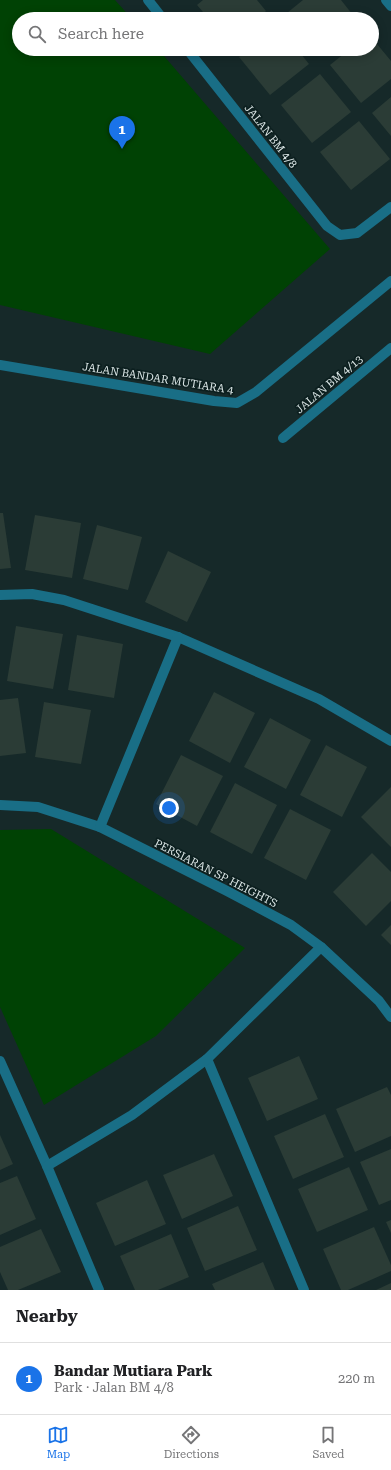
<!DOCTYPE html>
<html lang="en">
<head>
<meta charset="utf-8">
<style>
	:root { --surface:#fff; --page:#f6f6f6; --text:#202124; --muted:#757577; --line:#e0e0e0; --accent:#1a73e8 }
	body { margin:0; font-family:"Roboto Serif",serif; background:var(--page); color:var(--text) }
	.you { position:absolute; left:169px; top:808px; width:14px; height:14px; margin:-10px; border:3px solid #fff; border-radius:50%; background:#1a73e8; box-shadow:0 0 0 6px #1a73e833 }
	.badge { display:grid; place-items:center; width:26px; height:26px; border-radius:50%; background:var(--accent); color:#fff; font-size:13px; font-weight:700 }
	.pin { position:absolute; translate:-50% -33px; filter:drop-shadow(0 1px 2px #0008) }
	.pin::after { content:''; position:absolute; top:21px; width:14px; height:12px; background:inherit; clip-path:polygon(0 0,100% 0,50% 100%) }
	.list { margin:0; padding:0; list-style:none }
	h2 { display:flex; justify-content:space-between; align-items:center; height:52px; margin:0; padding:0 16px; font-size:17px }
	h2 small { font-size:13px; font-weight:400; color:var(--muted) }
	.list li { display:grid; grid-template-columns:26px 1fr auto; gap:12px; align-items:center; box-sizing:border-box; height:72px; padding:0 16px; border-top:1px solid var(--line) }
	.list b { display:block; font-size:15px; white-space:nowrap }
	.list p { margin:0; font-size:13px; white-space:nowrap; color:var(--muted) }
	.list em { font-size:13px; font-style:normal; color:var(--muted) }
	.icon { flex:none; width:22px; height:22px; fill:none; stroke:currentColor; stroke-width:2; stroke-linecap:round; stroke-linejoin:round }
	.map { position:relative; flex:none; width:391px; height:1290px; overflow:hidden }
	.search { position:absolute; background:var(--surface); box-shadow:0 2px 10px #0003; left:12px; right:12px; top:12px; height:44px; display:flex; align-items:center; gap:10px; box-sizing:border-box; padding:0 14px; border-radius:22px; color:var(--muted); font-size:15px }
	.sheet { height:124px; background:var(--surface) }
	nav { display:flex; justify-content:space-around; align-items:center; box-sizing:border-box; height:56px; border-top:1px solid var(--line); background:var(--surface); font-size:11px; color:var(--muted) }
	nav a { display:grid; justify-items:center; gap:2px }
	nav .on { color:var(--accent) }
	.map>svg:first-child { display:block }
	.green { fill:#004204 }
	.building { fill:#2b3c36 }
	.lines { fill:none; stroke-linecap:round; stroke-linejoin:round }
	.minor { stroke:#196e86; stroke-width:10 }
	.labels { text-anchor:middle; stroke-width:3.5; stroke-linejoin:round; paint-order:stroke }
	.street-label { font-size:11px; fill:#dce7e7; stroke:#0c1f1f }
</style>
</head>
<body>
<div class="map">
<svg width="391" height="1290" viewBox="0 0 391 1290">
	<rect width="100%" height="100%" fill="#162929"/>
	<g class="green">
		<path d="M0,0H115L132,19H19V49H158L330,249L210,354L0,305Z"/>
		<path d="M51,829L245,948L156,1036L44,1105L0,1007V830Z"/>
	</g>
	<g class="building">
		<path d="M203,0H257L266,11L257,19H209L197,5Z"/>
		<path d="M303,0H341L356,19H292L287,13Z"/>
		<path d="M372,38L391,61V79L361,103L330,65L350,49H372Z"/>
		<path d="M250,49H297L309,64L270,95L239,57Z"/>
		<path d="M320,74L351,112L312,143L281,105Z"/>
		<path d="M391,97V136L372,113Z"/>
		<path d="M359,121L390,159L351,190L320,152Z"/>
		<path d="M0,513H3L11,568L0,569Z"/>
		<path d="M35,515L81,523L72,578L25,570Z"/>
		<path d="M97,525L142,537L128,590L83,579Z"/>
		<path d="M168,551L211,572L187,622L145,602Z"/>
		<path d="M16,626L63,634L53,689L7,681Z"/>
		<path d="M77,635L123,644L114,698L68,690Z"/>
		<path d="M214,692L255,713L230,763L189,741Z"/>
		<path d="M18,698L26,753L0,756V700Z"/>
		<path d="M44,702L91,710L81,764L35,757Z"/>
		<path d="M270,718L311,740L286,789L244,767Z"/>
		<path d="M326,745L367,767L342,817L300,795Z"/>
		<path d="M181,755L223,776L197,826L156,804Z"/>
		<path d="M235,783L277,805L252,854L210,832Z"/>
		<path d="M391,787V847L361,817Z"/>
		<path d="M290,809L331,830L306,880L264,858Z"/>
		<path d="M372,853L391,872V901L366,926L333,892Z"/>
		<path d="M391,925V945L381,935Z"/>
		<path d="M299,1056L318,1099L267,1121L248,1078Z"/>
		<path d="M387,1087L391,1095V1136L355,1152L336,1109Z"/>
		<path d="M325,1114L344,1157L293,1179L274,1136Z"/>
		<path d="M0,1135L13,1164L0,1170Z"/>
		<path d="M391,1149V1200L379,1205L360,1162Z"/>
		<path d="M214,1154L233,1196L182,1219L163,1175Z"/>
		<path d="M349,1167L368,1210L317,1232L298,1189Z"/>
		<path d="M17,1176L36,1219L0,1235V1183Z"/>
		<path d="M147,1180L166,1224L115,1246L96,1203Z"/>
		<path d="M238,1206L257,1250L205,1271L187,1228Z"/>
		<path d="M391,1220V1233L386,1222Z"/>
		<path d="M374,1227L391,1265V1271L348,1290H341L323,1249Z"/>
		<path d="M41,1229L61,1272L18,1290H8L0,1272V1247Z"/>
		<path d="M171,1234L189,1277L158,1290H135L120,1256Z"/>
		<path d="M263,1262L275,1290H215L212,1284Z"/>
		<path d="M391,1283V1290H376Z"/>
	</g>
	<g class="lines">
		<g class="minor">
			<path d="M148,0L163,19"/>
			<path d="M386,0L391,6"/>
			<path d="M187,49L327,226L340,235L357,233L391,207"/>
			<path d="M0,365L214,401L237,403L256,392L391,281"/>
			<path d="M283,438L391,348"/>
			<path d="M0,595L32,594L64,600L178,637L319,699L391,741"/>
			<path d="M0,805L38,807L100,827L227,891L291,925L321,947L379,1001L391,1017"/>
			<path d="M100,827L178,637"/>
			<path d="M207,1059L304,1290"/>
			<path d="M0,1061L47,1166L99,1290"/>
			<path d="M47,1166L132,1115L207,1059L321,947"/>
		</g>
	</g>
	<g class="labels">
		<g class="street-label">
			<text transform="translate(271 136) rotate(52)" y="4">JALAN BM 4/8</text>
			<text transform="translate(158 378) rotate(9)" y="4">JALAN BANDAR MUTIARA 4</text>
			<text transform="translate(329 384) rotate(-40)" y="4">JALAN BM 4/13</text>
			<text transform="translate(216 873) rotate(27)" y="4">PERSIARAN SP HEIGHTS</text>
		</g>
	</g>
</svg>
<div class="you"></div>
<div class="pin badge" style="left:122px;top:149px">1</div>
<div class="search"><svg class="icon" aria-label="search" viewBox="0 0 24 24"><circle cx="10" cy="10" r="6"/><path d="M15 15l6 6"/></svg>Search here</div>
</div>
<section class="sheet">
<h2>Nearby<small></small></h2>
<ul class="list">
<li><span class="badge">1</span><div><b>Bandar Mutiara Park</b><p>Park · Jalan BM 4/8</p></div><em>220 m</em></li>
</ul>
</section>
<nav>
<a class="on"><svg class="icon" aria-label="map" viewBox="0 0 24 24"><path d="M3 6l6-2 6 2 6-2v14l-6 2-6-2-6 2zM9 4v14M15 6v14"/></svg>Map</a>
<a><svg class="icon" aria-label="directions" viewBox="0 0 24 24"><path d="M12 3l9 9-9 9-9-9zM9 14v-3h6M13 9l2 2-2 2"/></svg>Directions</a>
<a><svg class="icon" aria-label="saved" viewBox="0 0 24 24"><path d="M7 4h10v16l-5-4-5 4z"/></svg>Saved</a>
</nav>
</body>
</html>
